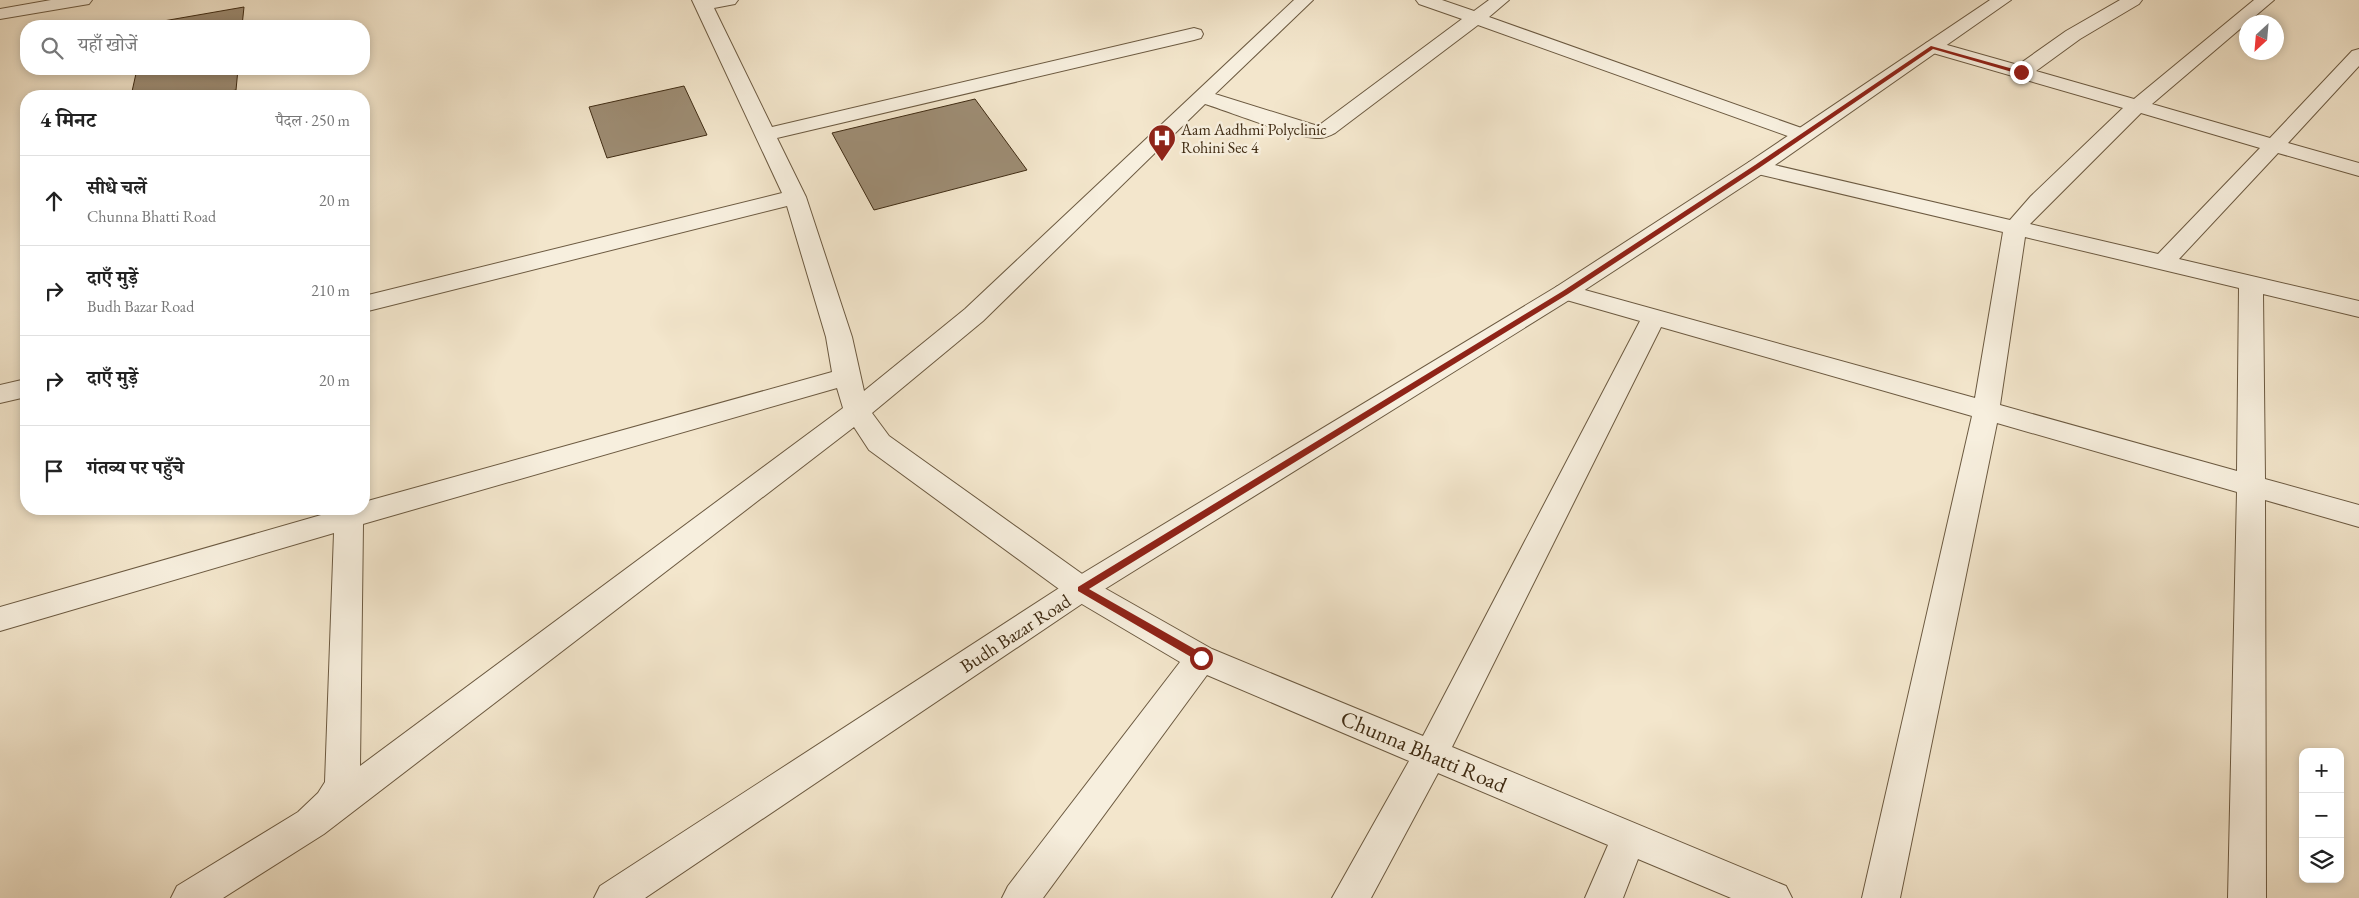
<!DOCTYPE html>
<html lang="hi">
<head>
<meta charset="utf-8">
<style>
	:root { --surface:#fff; --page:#f2f2f2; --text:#222; --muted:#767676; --line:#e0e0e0 }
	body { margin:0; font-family:"EB Garamond","Noto Serif Devanagari",serif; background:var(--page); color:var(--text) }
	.controls { position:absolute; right:15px; bottom:15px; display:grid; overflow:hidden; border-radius:10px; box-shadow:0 2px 8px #0003 }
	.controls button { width:45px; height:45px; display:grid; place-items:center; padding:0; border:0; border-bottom:1px solid var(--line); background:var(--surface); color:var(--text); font:25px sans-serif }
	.compass { position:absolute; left:2239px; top:15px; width:45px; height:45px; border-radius:50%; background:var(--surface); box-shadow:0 2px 8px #0003; rotate:206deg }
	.stop { position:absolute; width:15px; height:15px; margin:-11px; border:4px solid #8f2418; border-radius:50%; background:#fff }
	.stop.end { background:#8f2418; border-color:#fff; box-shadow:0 1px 5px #0008 }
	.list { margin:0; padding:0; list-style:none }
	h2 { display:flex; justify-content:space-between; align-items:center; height:65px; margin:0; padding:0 20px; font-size:21px }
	h2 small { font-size:16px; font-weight:400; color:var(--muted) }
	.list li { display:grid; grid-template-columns:32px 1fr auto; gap:15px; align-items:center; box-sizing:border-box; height:90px; padding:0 20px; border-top:1px solid var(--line) }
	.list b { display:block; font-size:19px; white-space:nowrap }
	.list p { margin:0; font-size:16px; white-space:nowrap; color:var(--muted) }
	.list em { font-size:16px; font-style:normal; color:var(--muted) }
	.icon { flex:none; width:28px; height:28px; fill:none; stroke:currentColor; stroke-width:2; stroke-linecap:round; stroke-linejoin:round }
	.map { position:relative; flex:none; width:2359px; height:898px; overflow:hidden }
	.search { position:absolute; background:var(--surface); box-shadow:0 2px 8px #0003; left:20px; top:20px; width:350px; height:55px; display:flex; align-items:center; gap:12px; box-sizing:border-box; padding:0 18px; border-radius:20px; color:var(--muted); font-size:19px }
	.panel { position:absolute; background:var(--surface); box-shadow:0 2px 8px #0003; left:20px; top:90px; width:350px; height:425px; border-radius:20px }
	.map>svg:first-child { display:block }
	.building { fill:#9d8c73; stroke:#3f2b13 }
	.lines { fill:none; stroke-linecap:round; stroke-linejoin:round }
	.minor-casing { stroke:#6c5a41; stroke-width:2 }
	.tertiary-casing { stroke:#6c5a41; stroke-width:2 }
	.minor { fill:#f7efde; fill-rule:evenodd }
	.tertiary { fill:#f7efde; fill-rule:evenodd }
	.route { fill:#8f2418 }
	.labels { text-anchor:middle; stroke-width:5; stroke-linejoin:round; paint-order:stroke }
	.far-poi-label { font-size:16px; fill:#3f2b13; stroke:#f7efde; text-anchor:start }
	.street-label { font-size:19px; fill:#3f2b13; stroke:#f7efde }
	.near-street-label { font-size:22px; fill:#3f2b13; stroke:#f7efde }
</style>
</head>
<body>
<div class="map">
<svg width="2359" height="898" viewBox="0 0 2359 898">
	<rect width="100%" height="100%" fill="#f3e6cc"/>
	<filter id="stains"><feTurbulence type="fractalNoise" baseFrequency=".004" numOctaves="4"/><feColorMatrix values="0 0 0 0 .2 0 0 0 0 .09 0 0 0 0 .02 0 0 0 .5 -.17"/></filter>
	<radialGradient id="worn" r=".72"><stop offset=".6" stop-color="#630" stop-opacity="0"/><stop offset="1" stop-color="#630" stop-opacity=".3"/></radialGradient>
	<g class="building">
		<path d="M244,7L242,26H145L146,24Z"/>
		<path d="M137,69H238L236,90L203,96H131Z"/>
		<path d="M684,86L707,135L607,158L589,107Z"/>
		<path d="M975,99L1027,170L874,210L832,133Z"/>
	</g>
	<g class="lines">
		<g class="minor-casing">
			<g id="minor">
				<path d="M51,0H92L89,4L83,5L0,19V9Z"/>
				<path d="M692,0H738L735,4L714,8L772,127L1194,28L1201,30L1203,34L1201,38L1194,40L777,138L806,197L852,337L864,391L965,309L1294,0H1313L1215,94L1318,126L1462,19L1419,4L1416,0H1442L1474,11L1489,0H1509L1489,17L1810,131L1813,135L1810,139L1803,141L1796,139L1478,25L1335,133C1331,135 1325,138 1320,138C1300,140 1228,111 1205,104L983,321L872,413L889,436L1092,581L1212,649L1423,736L1640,321L1556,297L1553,292L1556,287L1565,284L1574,287L1975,398L2003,232L1749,172L1746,167L1749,162L1757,161L2010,220L2031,196L2123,108L1926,51L1924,47L1926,43L1933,41L2018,65L2066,31L2120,0H2142L2139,4L2080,39L2036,71L2134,99L2254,0H2274L2152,104L2270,138L2352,51L2359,49V66L2288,143L2359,163V176L2278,153L2179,259L2359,301V317L2263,294L2265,479L2359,505V527L2265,500L2266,898H2228L2237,492L1997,423L1900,898H1862L1972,416L1661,327L1452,747L1786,886L1792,898H1731L1638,859L1623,898H1585L1608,845L1438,773L1371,898H1332L1409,761L1207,675L1043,898H1002L1008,886L1180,662L1070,597L869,450L854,427L324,834L223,898H171L177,886L298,812L318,793L325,782L334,533L0,631V607L335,511V509H364V502L832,372L826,337L787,206L364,312V296L782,193ZM2141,113L2260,148L2158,254L2030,224ZM2025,237L2239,288L2237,471L2000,405ZM837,388L843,408L360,766L363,524Z"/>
				<path d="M26,379V397L0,403V385Z"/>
			</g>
		</g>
		<g class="tertiary-casing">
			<path id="tertiary" d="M1990,0H2011L1765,172L1574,297L1092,597L645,898H594L600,886L1070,581L1556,287L1749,162Z"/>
		</g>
		<use href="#minor" class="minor"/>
		<use href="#tertiary" class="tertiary"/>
	</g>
	<path class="route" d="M1931,46L2024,72L2019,74L1933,49L1759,168L1568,294L1089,589L1205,655V661H1198L1078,591V587L1563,291L1755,165Z"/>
	<defs>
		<g id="hospital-pin" transform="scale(1.4375)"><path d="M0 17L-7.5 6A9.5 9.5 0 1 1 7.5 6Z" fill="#8f2418" stroke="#f7efde"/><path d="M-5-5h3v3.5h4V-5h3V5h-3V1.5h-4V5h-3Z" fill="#fff"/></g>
	</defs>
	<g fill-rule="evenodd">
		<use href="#hospital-pin" x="1162" y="138"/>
	</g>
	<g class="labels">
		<g class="far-poi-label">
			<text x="1181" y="135">Aam Aadhmi Polyclinic<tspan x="1181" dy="18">Rohini Sec 4</tspan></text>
		</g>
		<g class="street-label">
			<text transform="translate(1015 633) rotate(-33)" y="7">Budh Bazar Road</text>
		</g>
		<g class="near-street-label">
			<text transform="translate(1424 751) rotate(23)" y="8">Chunna Bhatti Road</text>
		</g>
	</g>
	<rect width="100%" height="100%" filter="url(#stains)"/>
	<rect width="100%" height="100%" fill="url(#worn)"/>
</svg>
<div class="controls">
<button>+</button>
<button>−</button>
<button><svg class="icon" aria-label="layers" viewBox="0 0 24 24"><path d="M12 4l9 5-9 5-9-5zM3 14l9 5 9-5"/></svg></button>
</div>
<svg class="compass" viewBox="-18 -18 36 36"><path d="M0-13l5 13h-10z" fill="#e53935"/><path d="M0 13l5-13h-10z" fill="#767676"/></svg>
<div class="stop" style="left:1201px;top:658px"></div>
<div class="stop end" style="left:2021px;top:72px"></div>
<div class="search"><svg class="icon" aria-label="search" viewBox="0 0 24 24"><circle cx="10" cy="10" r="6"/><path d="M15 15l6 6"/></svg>यहाँ खोजें</div>
<section class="panel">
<h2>4 मिनट<small>पैदल · 250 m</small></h2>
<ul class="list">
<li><svg class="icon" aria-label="ahead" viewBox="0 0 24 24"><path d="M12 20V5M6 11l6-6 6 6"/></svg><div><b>सीधे चलें</b><p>Chunna Bhatti Road</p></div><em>20 m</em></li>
<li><svg class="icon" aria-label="right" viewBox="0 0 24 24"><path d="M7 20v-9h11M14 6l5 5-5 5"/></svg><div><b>दाएँ मुड़ें</b><p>Budh Bazar Road</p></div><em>210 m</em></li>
<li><svg class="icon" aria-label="right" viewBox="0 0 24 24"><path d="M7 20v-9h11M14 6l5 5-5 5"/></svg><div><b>दाएँ मुड़ें</b></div><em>20 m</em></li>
<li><svg class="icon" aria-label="arrive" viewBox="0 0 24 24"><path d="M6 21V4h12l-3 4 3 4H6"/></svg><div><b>गंतव्य पर पहुँचे</b></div></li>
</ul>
</section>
</div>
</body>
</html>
